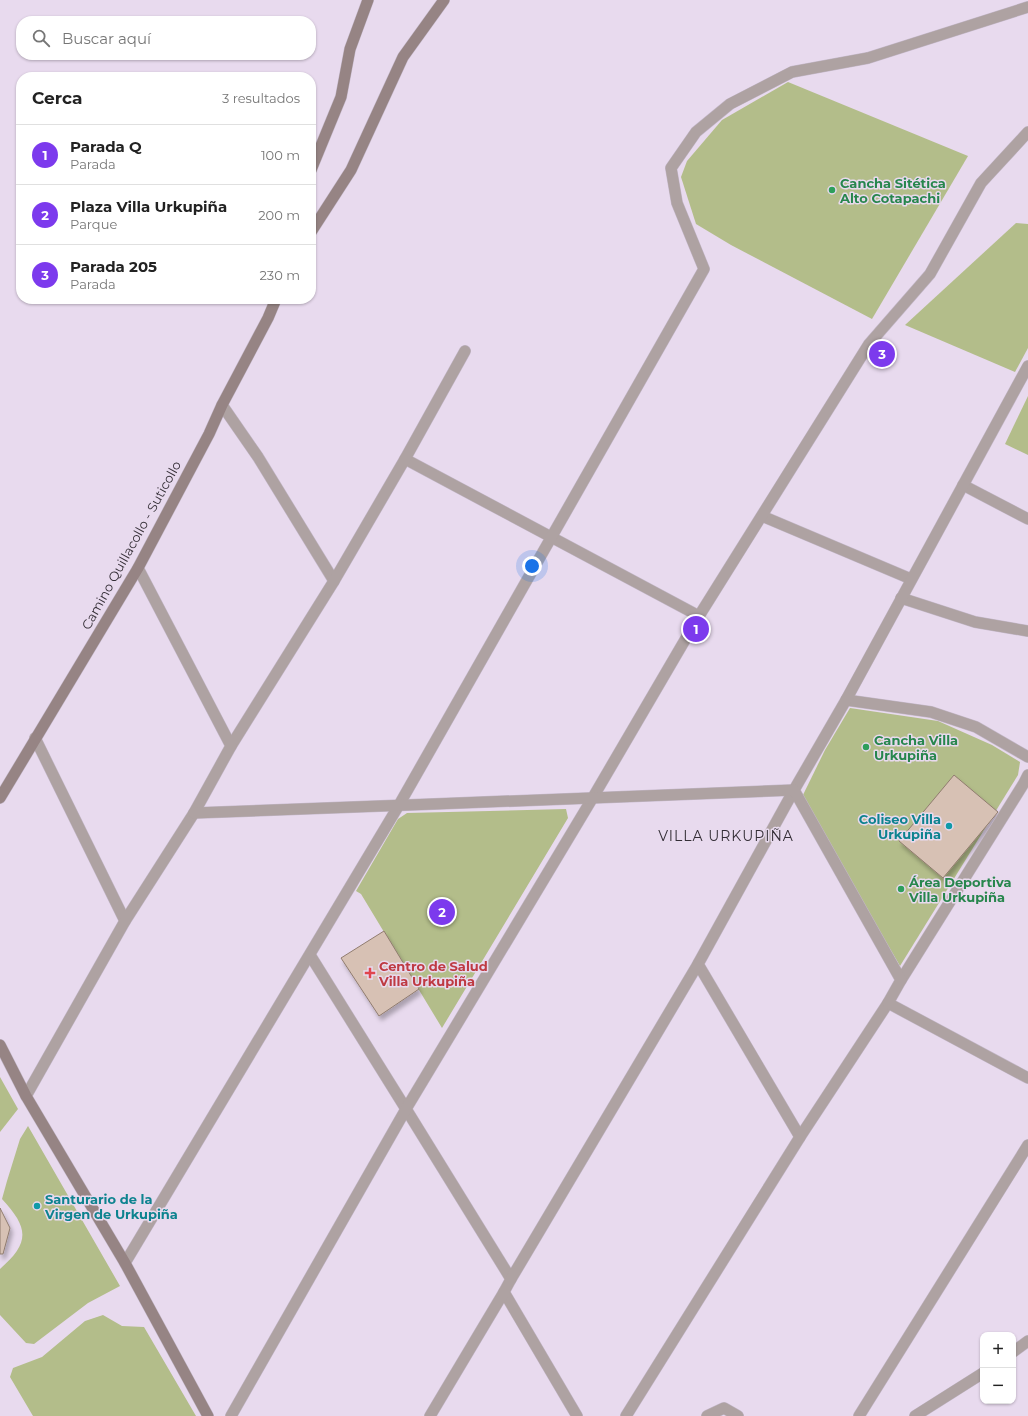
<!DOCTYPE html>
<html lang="es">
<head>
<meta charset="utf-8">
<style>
	:root { --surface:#fff; --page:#f6f6f6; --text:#222; --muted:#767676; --line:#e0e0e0; --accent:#7c3aed }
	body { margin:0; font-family:Montserrat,sans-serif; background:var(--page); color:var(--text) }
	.controls { position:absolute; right:12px; bottom:12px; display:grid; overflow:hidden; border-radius:8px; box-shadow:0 1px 3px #0004 }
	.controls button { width:36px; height:36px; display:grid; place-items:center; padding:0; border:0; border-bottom:1px solid var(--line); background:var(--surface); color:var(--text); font:20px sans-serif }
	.you { position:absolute; left:532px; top:566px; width:14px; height:14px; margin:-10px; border:3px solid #fff; border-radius:50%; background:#1a73e8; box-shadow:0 0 0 6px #1a73e833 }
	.badge { display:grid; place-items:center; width:26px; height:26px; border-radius:50%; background:var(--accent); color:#fff; font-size:13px; font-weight:700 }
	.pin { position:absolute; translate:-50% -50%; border:2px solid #fff; box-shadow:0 1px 4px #0006 }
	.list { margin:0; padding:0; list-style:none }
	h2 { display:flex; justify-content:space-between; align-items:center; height:52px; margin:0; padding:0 16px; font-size:17px }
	h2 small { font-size:13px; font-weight:400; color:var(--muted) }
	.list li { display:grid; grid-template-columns:26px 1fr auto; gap:12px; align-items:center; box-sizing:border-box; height:60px; padding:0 16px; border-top:1px solid var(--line) }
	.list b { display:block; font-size:15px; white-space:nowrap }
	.list p { margin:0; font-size:13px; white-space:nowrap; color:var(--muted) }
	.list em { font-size:13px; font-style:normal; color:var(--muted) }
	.icon { flex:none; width:22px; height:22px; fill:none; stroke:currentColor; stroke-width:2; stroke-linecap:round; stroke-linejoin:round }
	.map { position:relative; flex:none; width:1028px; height:1416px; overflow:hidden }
	.search { position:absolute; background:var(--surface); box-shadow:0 1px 3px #0004; left:16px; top:16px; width:300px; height:44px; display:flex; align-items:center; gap:10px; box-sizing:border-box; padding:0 14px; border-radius:16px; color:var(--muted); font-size:15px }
	.panel { position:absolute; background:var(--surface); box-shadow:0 1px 3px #0004; left:16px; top:72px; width:300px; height:232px; border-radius:16px }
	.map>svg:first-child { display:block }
	.green { fill:#b3bd8a }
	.building { fill:#d7c1b4; stroke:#907c6f; filter:url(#shadow) }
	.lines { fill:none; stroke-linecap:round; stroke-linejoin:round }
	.minor-casing { stroke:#c4b8c9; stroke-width:12 }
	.tertiary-casing { stroke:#c4b8c9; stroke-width:12 }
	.secondary-casing { stroke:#c4b8c9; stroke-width:12 }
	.minor { stroke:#aea2a2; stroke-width:11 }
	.tertiary { stroke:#aea2a2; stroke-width:11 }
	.secondary { stroke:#968484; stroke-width:11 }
	.leisure-dot { fill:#2e9e5b; stroke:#e8daee; stroke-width:1.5 }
	.culture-dot { fill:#0f9aa8; stroke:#e8daee; stroke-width:1.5 }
	.health-dot { fill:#e0444e; stroke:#e8daee; stroke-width:1.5 }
	.labels { text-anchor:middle; stroke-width:3; stroke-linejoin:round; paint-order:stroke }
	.leisure-label { font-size:13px; font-weight:bold; fill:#27864d; stroke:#e8daee; text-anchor:start }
	.street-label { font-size:13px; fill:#342e36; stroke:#e8daee }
	.culture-label { font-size:13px; font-weight:bold; fill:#0d838f; stroke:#e8daee; text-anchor:end }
	.health-label { font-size:13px; font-weight:bold; fill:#be3a42; stroke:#e8daee; text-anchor:start }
	.neighbourhood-label { font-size:14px; letter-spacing:1px; fill:#342e36; stroke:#e8daee }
</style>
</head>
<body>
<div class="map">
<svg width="1028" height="1416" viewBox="0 0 1028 1416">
	<defs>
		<filter id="shadow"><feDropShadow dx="2.5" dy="4.5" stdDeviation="2" flood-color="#0004"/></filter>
	</defs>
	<rect width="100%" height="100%" fill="#e8daee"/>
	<g class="green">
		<path d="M788,82L968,156L872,319L731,245L696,224L681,177L687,161L722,120Z"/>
		<path d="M1016,223L1028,224V348L1015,372L905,325Z"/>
		<path d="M1028,396V455L1005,444Z"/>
		<path d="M850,708L938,721L992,745L1020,762L1018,775L900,966L801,799L825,750Z"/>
		<path d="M566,809L568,818L442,1028L361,894L356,891L398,819L407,813Z"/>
		<path d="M0,1077L18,1109L0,1132Z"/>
		<path d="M28,1126L120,1286L88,1303L34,1344L26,1343L0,1315V1269C30,1243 29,1228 2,1199L7,1181L20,1139Z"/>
		<path d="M103,1315L122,1326L144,1327L196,1416H33L10,1377L13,1368L42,1357L85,1321Z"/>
	</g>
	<g class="building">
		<path d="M954,775L998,812L943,878L899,841Z"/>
		<path d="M384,931L419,989L379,1016L341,958Z"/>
		<path d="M0,1208L10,1228L3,1254H0Z"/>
	</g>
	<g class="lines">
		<g class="minor-casing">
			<g id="minor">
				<path d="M222,405L258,457L334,581"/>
				<path d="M405,459L699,616"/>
				<path d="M963,485L1028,519"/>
				<path d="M762,516L911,579"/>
				<path d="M901,598L975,622L1028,631"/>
				<path d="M846,700L931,712L976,727L1028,757"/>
				<path d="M35,738L125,921"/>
				<path d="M231,746L334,581L405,459L465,351"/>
				<path d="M310,955L406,1109L511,1279"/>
				<path d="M698,964L800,1137"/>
				<path d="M901,980L1024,783L1028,775"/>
				<path d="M26,1096L125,921L194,813"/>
				<path d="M125,1263L399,805L704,269L677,203L671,168L696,132L730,104L792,72L868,58L1028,7"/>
				<path d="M504,1292L577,1416"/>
				<path d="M231,1416L406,1109L592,799L699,616L869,344L930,274L981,183L1028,132"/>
				<path d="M430,1416L504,1292L511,1279L698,964L794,790L846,700L1028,366"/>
				<path d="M626,1416L800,1137L888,1003"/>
			</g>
		</g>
		<g class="tertiary-casing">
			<g id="tertiary">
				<path d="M138,568L231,746L194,813"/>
				<path d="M194,813C394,805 594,799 794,790L901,980L888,1003L1028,1078"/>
				<path d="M1013,1352L1028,1341"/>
				<path d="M707,1416L724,1408L738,1416"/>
				<path d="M859,1416L1028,1145"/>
				<path d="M915,1416L983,1373"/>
			</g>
		</g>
		<g class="secondary-casing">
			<g id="secondary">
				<path d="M311,170L341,97L350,49L368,0"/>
				<path d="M311,232L351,170L403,57L444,0"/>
				<path d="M0,798L138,568L209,434L222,405L268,318L276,299"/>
				<path d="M0,1045L26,1096L125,1263L208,1416"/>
			</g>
		</g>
		<use href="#minor" class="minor"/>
		<use href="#tertiary" class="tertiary"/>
		<use href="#secondary" class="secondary"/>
	</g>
	<g class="leisure-dot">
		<circle cx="832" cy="190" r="4"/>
		<circle cx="866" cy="747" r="4"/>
		<circle cx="901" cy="889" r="4"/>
	</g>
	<g class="culture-dot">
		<circle cx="949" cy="826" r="4"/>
		<circle cx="37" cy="1206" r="4"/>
	</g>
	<path class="health-dot" d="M368 967h4v4h4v4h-4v4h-4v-4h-4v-4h4z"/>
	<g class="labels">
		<g class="leisure-label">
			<text x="840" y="188">Cancha Sitética<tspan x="840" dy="15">Alto Cotapachi</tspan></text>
			<text x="874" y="745">Cancha Villa<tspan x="874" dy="15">Urkupiña</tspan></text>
			<text x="909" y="887">Área Deportiva<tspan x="909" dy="15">Villa Urkupiña</tspan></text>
		</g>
		<g class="street-label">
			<text transform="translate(131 545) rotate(-61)" y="5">Camino Quillacollo - Suticollo</text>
		</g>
		<g class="culture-label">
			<text x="941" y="824">Coliseo Villa<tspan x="941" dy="15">Urkupiña</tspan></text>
			<text x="45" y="1204" text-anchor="start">Santurario de la<tspan x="45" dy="15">Virgen de Urkupiña</tspan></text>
		</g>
		<g class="health-label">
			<text x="379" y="971">Centro de Salud<tspan x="379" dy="15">Villa Urkupiña</tspan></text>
		</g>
		<g class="neighbourhood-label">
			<text x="726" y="841">VILLA URKUPIÑA</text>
		</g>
	</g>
</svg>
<div class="controls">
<button>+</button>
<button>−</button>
</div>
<div class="you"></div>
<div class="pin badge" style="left:696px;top:629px">1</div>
<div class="pin badge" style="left:442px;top:912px">2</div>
<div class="pin badge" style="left:882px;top:354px">3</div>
<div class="search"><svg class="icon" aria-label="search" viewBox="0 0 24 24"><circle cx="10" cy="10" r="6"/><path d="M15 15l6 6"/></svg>Buscar aquí</div>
<section class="panel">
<h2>Cerca<small>3 resultados</small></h2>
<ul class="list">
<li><span class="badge">1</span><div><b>Parada Q</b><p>Parada</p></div><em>100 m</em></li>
<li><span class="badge">2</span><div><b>Plaza Villa Urkupiña</b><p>Parque</p></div><em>200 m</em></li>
<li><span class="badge">3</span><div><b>Parada 205</b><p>Parada</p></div><em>230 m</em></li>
</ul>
</section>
</div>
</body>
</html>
